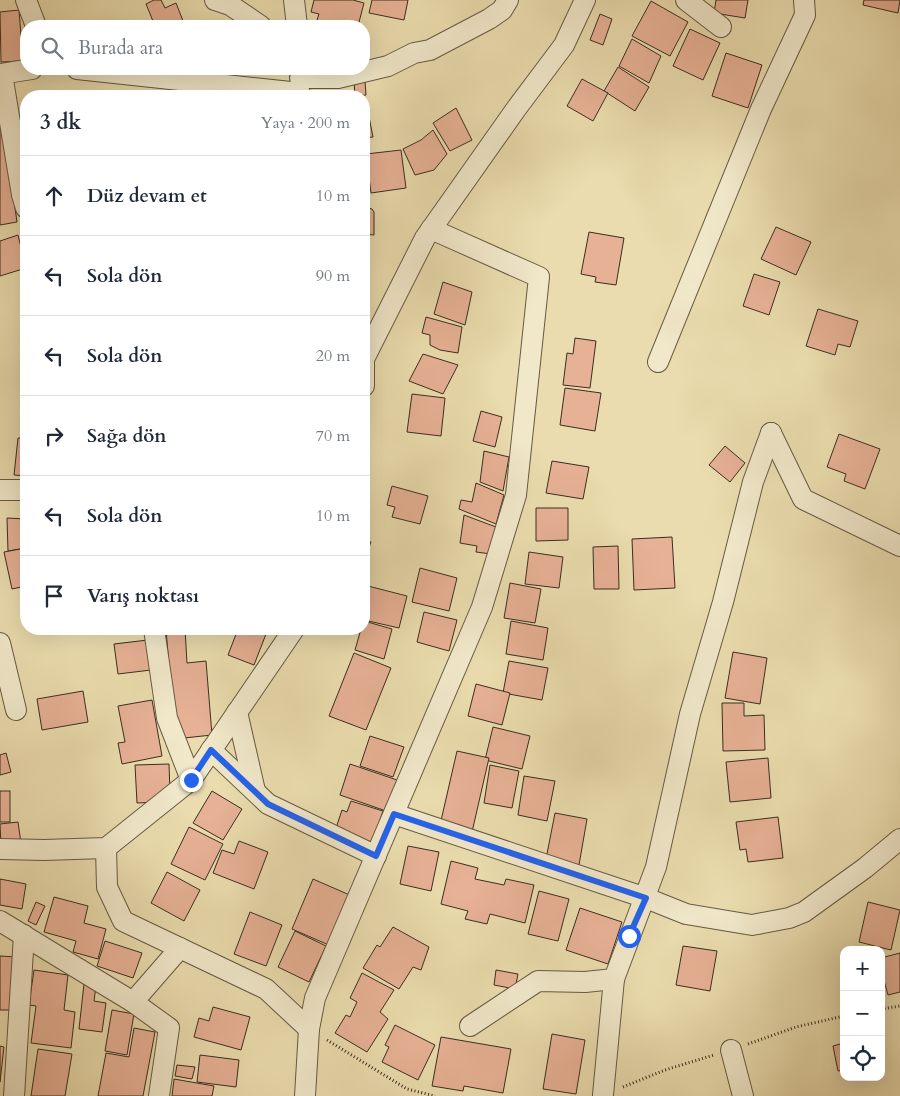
<!DOCTYPE html>
<html lang="tr">
<head>
<meta charset="utf-8">
<style>
	:root { --surface:#fff; --page:#f6f6f7; --text:#1f2937; --muted:#747a83; --line:#e0e1e3 }
	body { margin:0; font-family:Cardo,serif; background:var(--page); color:var(--text) }
	.controls { position:absolute; right:15px; bottom:15px; display:grid; overflow:hidden; border-radius:10px; box-shadow:0 5px 20px #0002 }
	.controls button { width:45px; height:45px; display:grid; place-items:center; padding:0; border:0; border-bottom:1px solid var(--line); background:var(--surface); color:var(--text); font:25px sans-serif }
	.stop { position:absolute; width:15px; height:15px; margin:-11px; border:4px solid #2563eb; border-radius:50%; background:#fff }
	.stop.end { background:#2563eb; border-color:#fff; box-shadow:0 1px 5px #0008 }
	.list { margin:0; padding:0; list-style:none }
	h2 { display:flex; justify-content:space-between; align-items:center; height:65px; margin:0; padding:0 20px; font-size:21px }
	h2 small { font-size:16px; font-weight:400; color:var(--muted) }
	.list li { display:grid; grid-template-columns:32px 1fr auto; gap:15px; align-items:center; box-sizing:border-box; height:80px; padding:0 20px; border-top:1px solid var(--line) }
	.list b { display:block; font-size:19px; white-space:nowrap }
	.list em { font-size:16px; font-style:normal; color:var(--muted) }
	.icon { flex:none; width:28px; height:28px; fill:none; stroke:currentColor; stroke-width:2; stroke-linecap:round; stroke-linejoin:round }
	.map { position:relative; flex:none; width:900px; height:1096px; overflow:hidden }
	.search { position:absolute; background:var(--surface); box-shadow:0 5px 20px #0002; left:20px; top:20px; width:350px; height:55px; display:flex; align-items:center; gap:12px; box-sizing:border-box; padding:0 18px; border-radius:20px; color:var(--muted); font-size:19px }
	.panel { position:absolute; background:var(--surface); box-shadow:0 5px 20px #0002; left:20px; top:90px; width:350px; height:545px; border-radius:20px }
	.map>svg:first-child { display:block }
	.building { fill:#e7b195; stroke:#3a2e1f }
	.lines { fill:none; stroke-linecap:round; stroke-linejoin:round }
	.minor-casing { stroke:#665a43; stroke-width:22 }
	.path { stroke:#3a2e1f; stroke-width:3; stroke-dasharray:1 2.5; stroke-linecap:butt }
	.minor { stroke:#f1e8ca; stroke-width:20 }
	.route { stroke:#2563eb; stroke-width:6 }
</style>
</head>
<body>
<div class="map">
<svg width="900" height="1096" viewBox="0 0 900 1096">
	<rect width="100%" height="100%" fill="#eadcae"/>
	<filter id="stains"><feTurbulence type="fractalNoise" baseFrequency=".004" numOctaves="4"/><feColorMatrix values="0 0 0 0 .2 0 0 0 0 .09 0 0 0 0 .02 0 0 0 .5 -.17"/></filter>
	<radialGradient id="worn" r=".72"><stop offset=".6" stop-color="#630" stop-opacity="0"/><stop offset="1" stop-color="#630" stop-opacity=".3"/></radialGradient>
	<g class="building">
		<path d="M154,0H161L165,8L176,3L185,26H155L146,4Z"/>
		<path d="M314,0H353L364,3L358,26H315L319,14L311,12Z"/>
		<path d="M372,0H408L404,20L369,13Z"/>
		<path d="M716,0H748L745,18L714,13Z"/>
		<path d="M864,0H900L898,13L863,5Z"/>
		<path d="M651,1L688,22L670,56L632,36Z"/>
		<path d="M19,10L23,61L1,62L0,12Z"/>
		<path d="M600,14L612,19L603,45L590,40Z"/>
		<path d="M690,29L720,43L703,80L673,66Z"/>
		<path d="M632,39L661,56L649,83L619,66Z"/>
		<path d="M726,53L762,65L748,108L712,96Z"/>
		<path d="M618,67L649,87L635,111L604,91Z"/>
		<path d="M582,79L608,93L593,121L567,106Z"/>
		<path d="M354,81H365L366,95L355,96Z"/>
		<path d="M113,91L149,95V96H112Z"/>
		<path d="M0,100L17,222L0,225Z"/>
		<path d="M364,102H366L373,137L364,138Z"/>
		<path d="M456,108L472,140L450,151L433,123Z"/>
		<path d="M433,130L447,154L434,170L415,175L403,149L421,140Z"/>
		<path d="M401,150L406,188L371,193L366,154Z"/>
		<path d="M364,207L372,209L374,212V235L364,234Z"/>
		<path d="M776,227L811,242L796,275L761,259Z"/>
		<path d="M589,232L624,238L616,285L595,282L596,277L581,274Z"/>
		<path d="M18,235L26,268L0,276V241Z"/>
		<path d="M754,274L780,282L769,315L743,306Z"/>
		<path d="M443,282L472,292L465,325L434,314Z"/>
		<path d="M818,309L858,321L850,347L838,344L835,355L806,346Z"/>
		<path d="M426,317L462,327L458,353L440,350L430,345V335L422,333Z"/>
		<path d="M575,338L596,341L590,388L563,385L567,353L573,354Z"/>
		<path d="M423,354L458,365L443,394L409,381Z"/>
		<path d="M565,388L601,393L595,431L560,425Z"/>
		<path d="M412,394L445,398L441,436L407,432Z"/>
		<path d="M481,411L502,417L495,447L473,441Z"/>
		<path d="M839,434L880,449L865,489L844,481L846,474L827,467Z"/>
		<path d="M18,438L26,439V476L14,475Z"/>
		<path d="M725,446L745,463L730,482L709,465Z"/>
		<path d="M484,451L509,457L503,491L480,482Z"/>
		<path d="M552,461L589,467L583,499L546,493Z"/>
		<path d="M476,483L504,495L496,524L459,509L461,500L472,502Z"/>
		<path d="M392,486L428,496L420,524L392,517L395,507L387,505Z"/>
		<path d="M536,508H568V540L536,541Z"/>
		<path d="M464,515L496,527L491,554L476,552L477,546L460,543Z"/>
		<path d="M7,518L26,519V548L8,551Z"/>
		<path d="M672,537L675,588L634,590L632,539Z"/>
		<path d="M364,539L371,542L365,557H364Z"/>
		<path d="M618,546L619,589H594L593,547Z"/>
		<path d="M26,548V586L12,589L4,552Z"/>
		<path d="M529,552L563,557L559,588L525,584Z"/>
		<path d="M420,568L457,578L449,611L412,602Z"/>
		<path d="M510,583L541,589L535,623L504,618Z"/>
		<path d="M368,586L407,596L399,628L364,620V603Z"/>
		<path d="M424,612L457,620L449,651L417,642Z"/>
		<path d="M364,621L392,629L384,659L355,650L361,629H364Z"/>
		<path d="M511,621L548,628L543,660L506,654Z"/>
		<path d="M166,629H185L187,663L206,661L212,735L175,739Z"/>
		<path d="M238,629H254L266,634L254,665L228,655Z"/>
		<path d="M148,640L151,670L118,674L114,644Z"/>
		<path d="M733,652L767,658L760,704L725,698Z"/>
		<path d="M354,653L391,668L366,730L329,716Z"/>
		<path d="M509,661L548,668L542,700L503,693Z"/>
		<path d="M476,684L510,693L502,725L468,716Z"/>
		<path d="M83,691L88,722L42,730L37,699Z"/>
		<path d="M152,700L162,756L122,764L118,743L125,742L118,706Z"/>
		<path d="M722,703H744V716L764,715L765,750L723,751Z"/>
		<path d="M493,727L530,736L522,769L485,760Z"/>
		<path d="M370,736L404,747L393,777L360,766Z"/>
		<path d="M457,751L489,758L472,832L440,825Z"/>
		<path d="M6,753L11,772L0,775V755Z"/>
		<path d="M768,758L771,798L730,802L726,762Z"/>
		<path d="M169,764L170,792L161,802L137,803L135,765Z"/>
		<path d="M350,764L397,780L386,811L340,795Z"/>
		<path d="M490,765L519,771L512,808L484,803Z"/>
		<path d="M524,776L555,781L547,821L518,815Z"/>
		<rect x="0" y="791" width="10" height="31"/>
		<path d="M212,791L242,809L223,840L193,823Z"/>
		<path d="M351,801L383,811L371,846L334,834L342,810L347,812Z"/>
		<path d="M555,813L587,819L579,865L546,859Z"/>
		<path d="M778,817L783,858L748,862L746,849L740,850L736,822Z"/>
		<path d="M18,822L21,843L1,846L0,824Z"/>
		<path d="M189,827L223,844L205,880L171,864Z"/>
		<path d="M239,841L268,852L254,889L213,873L222,850L234,854Z"/>
		<path d="M408,846L439,852L431,891L400,884Z"/>
		<path d="M451,861L478,868L475,879L504,885L506,879L534,885L525,923L490,914L487,924L465,919L468,911L441,904Z"/>
		<path d="M167,872L200,890L184,921L151,903Z"/>
		<path d="M0,879L26,884L22,909L0,905Z"/>
		<path d="M313,879L352,896L331,946L292,929Z"/>
		<path d="M539,891L569,899L558,941L528,934Z"/>
		<path d="M54,897L88,906L84,923L106,929L98,959L73,952L76,941L44,932Z"/>
		<path d="M36,902L45,906L36,925L28,921Z"/>
		<path d="M868,902L900,910L891,950L859,942Z"/>
		<path d="M580,908L622,922L608,964L566,950Z"/>
		<path d="M250,912L282,925L266,966L234,954Z"/>
		<path d="M393,927L429,947L421,970L413,967L399,989L363,968L377,945L380,947Z"/>
		<path d="M295,931L326,946L309,982L278,967Z"/>
		<path d="M105,941L142,953L133,978L97,966Z"/>
		<path d="M683,946L717,951L710,991L676,985Z"/>
		<path d="M900,953V992L888,995L881,970V958Z"/>
		<path d="M0,956L16,957L12,1010H0Z"/>
		<path d="M34,970L68,975L64,1010L75,1012L71,1048L31,1043L36,1006L29,1005Z"/>
		<path d="M496,970L518,974L515,989L494,985Z"/>
		<path d="M362,973L394,990L380,1012L388,1019L367,1052L335,1033L346,1015L350,1017L357,1002L350,998Z"/>
		<path d="M84,984L96,986L94,1001L106,1003L102,1032L79,1029Z"/>
		<path d="M213,1007L250,1017L241,1050L194,1037L199,1018L209,1021Z"/>
		<path d="M112,1010L134,1014L127,1055L105,1051Z"/>
		<path d="M395,1025L435,1045L418,1080L382,1062L389,1047L385,1045Z"/>
		<path d="M134,1028L155,1032L143,1096H98L106,1053L129,1057Z"/>
		<path d="M552,1034L585,1040L576,1094L543,1089Z"/>
		<path d="M441,1037L511,1049L503,1093L464,1086L463,1091L432,1086Z"/>
		<path d="M844,1043V1070L838,1071L833,1046Z"/>
		<path d="M0,1046L4,1047L0,1082Z"/>
		<path d="M38,1049L72,1054L65,1096H31Z"/>
		<path d="M200,1055L239,1060L236,1087L197,1082Z"/>
		<path d="M177,1065L195,1067L192,1079L175,1076Z"/>
		<path d="M174,1079L214,1086L212,1096H172Z"/>
	</g>
	<g class="lines">
		<g class="minor-casing">
			<g id="minor">
				<path d="M26,0L36,26"/>
				<path d="M215,0L230,5L261,26"/>
				<path d="M294,0L297,26"/>
				<path d="M686,0L721,27"/>
				<path d="M77,69L300,93"/>
				<path d="M0,74L32,69"/>
				<path d="M2,74L22,195L26,208"/>
				<path d="M300,78H338L388,66L414,53L430,50L489,19L502,10L508,0"/>
				<path d="M658,362L761,109L805,15L804,0"/>
				<path d="M364,386V359L425,238L516,109L564,45L585,0"/>
				<path d="M771,433L803,499L900,546"/>
				<path d="M0,490H26"/>
				<path d="M154,629L167,718L191,780"/>
				<path d="M0,643L16,710"/>
				<path d="M237,712L255,791"/>
				<path d="M211,750L268,804L376,856"/>
				<path d="M394,814L646,898L686,914L752,925L789,918L804,912L822,899L865,868L900,839"/>
				<path d="M106,848L107,887L123,921L266,989L309,1029L315,998L482,607L516,495L539,277L431,229"/>
				<path d="M0,849L44,850L106,848L191,780L294,629"/>
				<path d="M0,921L133,1002L169,1028L159,1096"/>
				<path d="M133,1002L180,948"/>
				<path d="M470,1026L538,981L585,982L614,979L656,867L690,714L723,602L753,482L771,433"/>
				<path d="M731,1050L743,1096"/>
				<path d="M603,1095L614,979"/>
				<path d="M14,1096L24,935"/>
				<path d="M305,1096L309,1029"/>
			</g>
		</g>
		<g class="path">
			<path d="M881,1009L900,1006"/>
			<path d="M327,1040L407,1089L435,1096"/>
			<path d="M748,1044L796,1027L844,1016"/>
			<path d="M623,1087L665,1070L714,1055"/>
		</g>
		<use href="#minor" class="minor"/>
	</g>
	<g class="lines">
		<path class="route" d="M191,780L211,750L268,804L376,856L394,814L646,898L629,936"/>
	</g>
	<rect width="100%" height="100%" filter="url(#stains)"/>
	<rect width="100%" height="100%" fill="url(#worn)"/>
</svg>
<div class="controls">
<button>+</button>
<button>−</button>
<button><svg class="icon" aria-label="locate" viewBox="0 0 24 24"><circle cx="12" cy="12" r="6"/><path d="M12 2v4M12 18v4M2 12h4M18 12h4"/></svg></button>
</div>
<div class="stop" style="left:629px;top:936px"></div>
<div class="stop end" style="left:191px;top:780px"></div>
<div class="search"><svg class="icon" aria-label="search" viewBox="0 0 24 24"><circle cx="10" cy="10" r="6"/><path d="M15 15l6 6"/></svg>Burada ara</div>
<section class="panel">
<h2>3 dk<small>Yaya · 200 m</small></h2>
<ul class="list">
<li><svg class="icon" aria-label="ahead" viewBox="0 0 24 24"><path d="M12 20V5M6 11l6-6 6 6"/></svg><div><b>Düz devam et</b></div><em>10 m</em></li>
<li><svg class="icon" aria-label="left" viewBox="0 0 24 24"><path d="M17 20v-9H6M10 6l-5 5 5 5"/></svg><div><b>Sola dön</b></div><em>90 m</em></li>
<li><svg class="icon" aria-label="left" viewBox="0 0 24 24"><path d="M17 20v-9H6M10 6l-5 5 5 5"/></svg><div><b>Sola dön</b></div><em>20 m</em></li>
<li><svg class="icon" aria-label="right" viewBox="0 0 24 24"><path d="M7 20v-9h11M14 6l5 5-5 5"/></svg><div><b>Sağa dön</b></div><em>70 m</em></li>
<li><svg class="icon" aria-label="left" viewBox="0 0 24 24"><path d="M17 20v-9H6M10 6l-5 5 5 5"/></svg><div><b>Sola dön</b></div><em>10 m</em></li>
<li><svg class="icon" aria-label="arrive" viewBox="0 0 24 24"><path d="M6 21V4h12l-3 4 3 4H6"/></svg><div><b>Varış noktası</b></div></li>
</ul>
</section>
</div>
</body>
</html>
